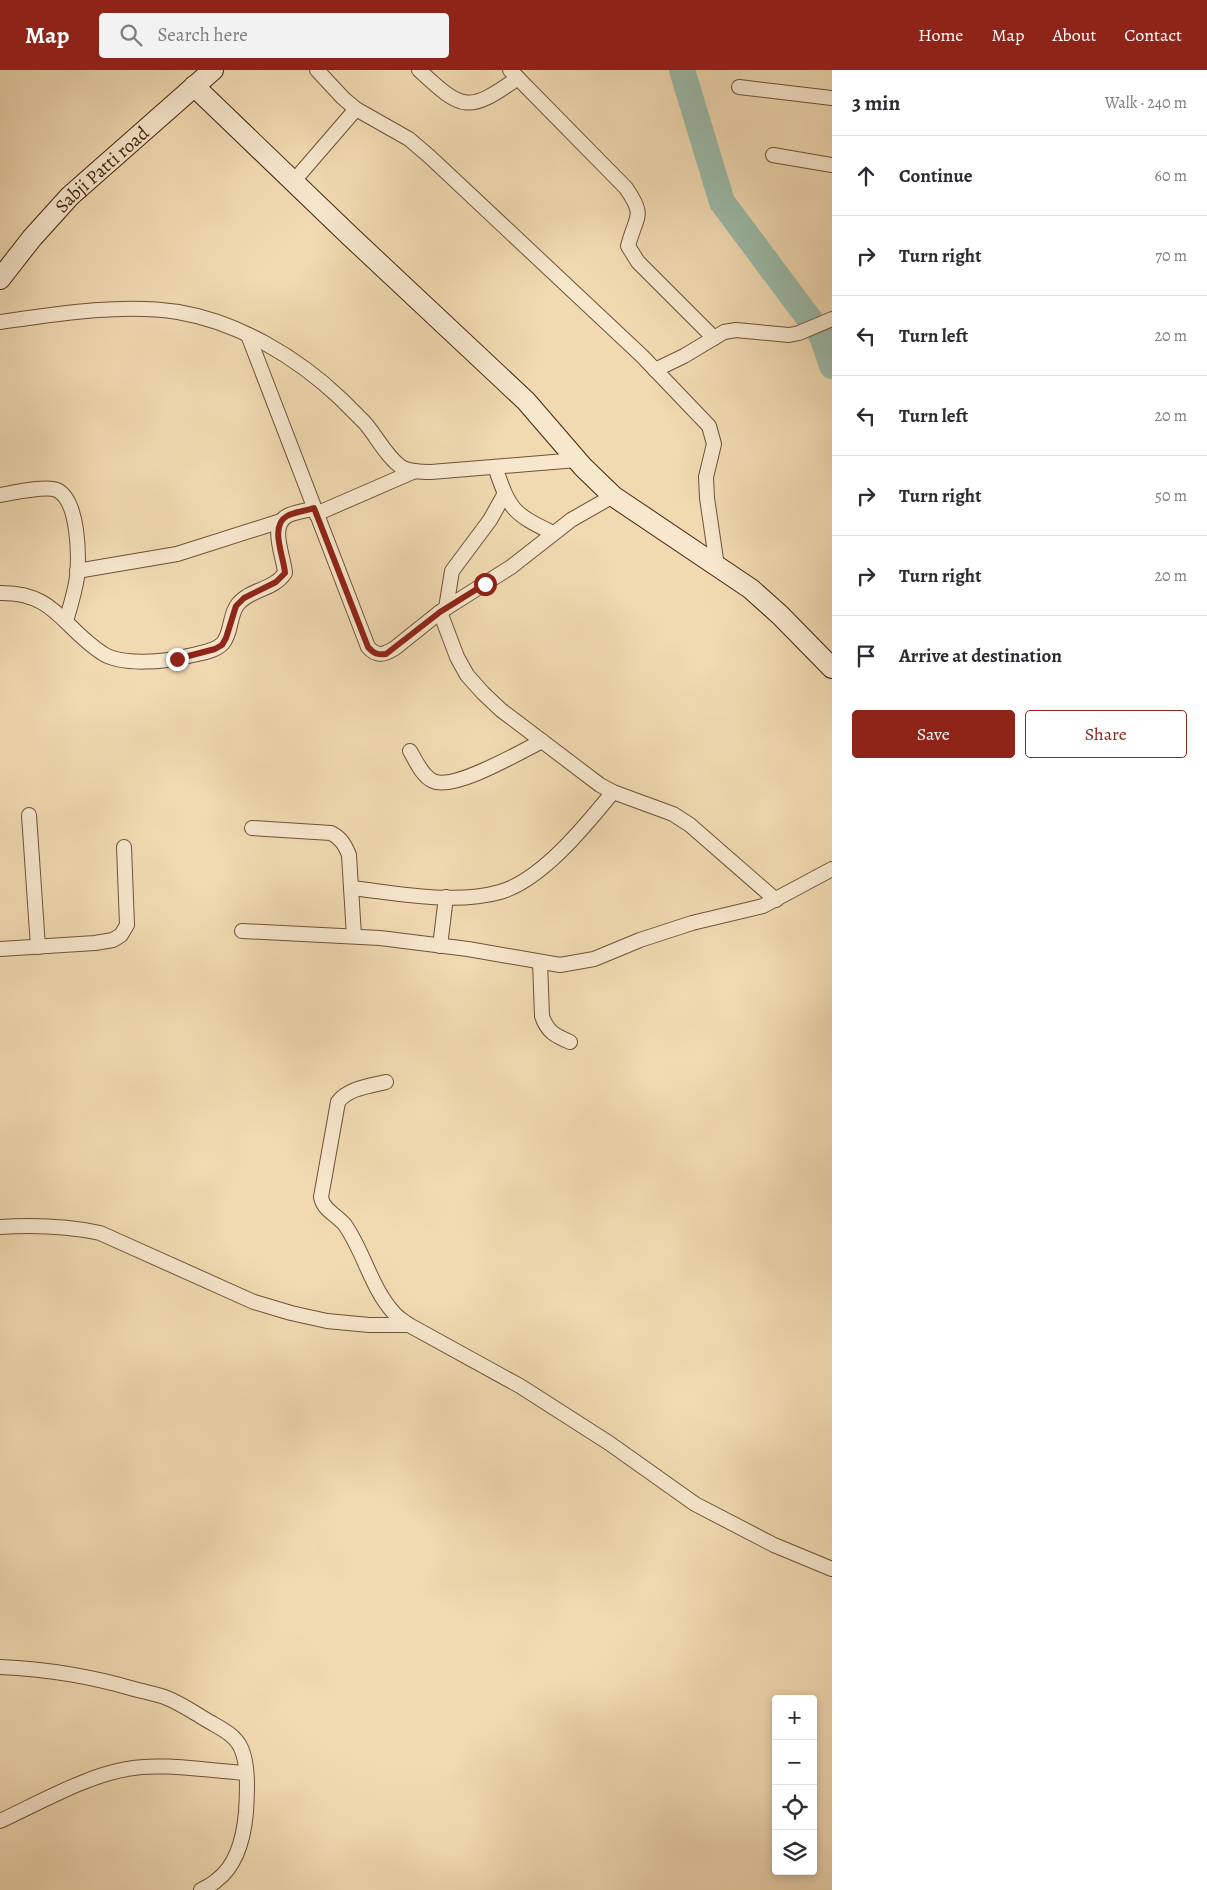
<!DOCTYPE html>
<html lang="en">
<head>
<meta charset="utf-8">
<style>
	:root { --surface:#fff; --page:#f2f2f3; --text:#2b2b33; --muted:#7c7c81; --line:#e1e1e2; --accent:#8f2418 }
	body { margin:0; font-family:Alegreya,serif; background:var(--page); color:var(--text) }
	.controls { position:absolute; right:15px; bottom:15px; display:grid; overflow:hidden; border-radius:5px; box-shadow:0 2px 8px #0003 }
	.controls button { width:45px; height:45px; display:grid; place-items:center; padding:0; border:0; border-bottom:1px solid var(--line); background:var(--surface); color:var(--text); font:25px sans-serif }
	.stop { position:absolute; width:15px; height:15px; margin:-11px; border:4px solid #8f2418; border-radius:50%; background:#fff }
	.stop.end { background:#8f2418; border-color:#fff; box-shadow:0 1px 5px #0008 }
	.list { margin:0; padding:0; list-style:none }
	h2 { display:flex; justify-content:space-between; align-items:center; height:65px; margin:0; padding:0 20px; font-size:21px }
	h2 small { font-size:16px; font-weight:400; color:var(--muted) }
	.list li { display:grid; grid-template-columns:32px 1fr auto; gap:15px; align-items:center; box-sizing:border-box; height:80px; padding:0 20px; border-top:1px solid var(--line) }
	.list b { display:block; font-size:19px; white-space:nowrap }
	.list em { font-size:16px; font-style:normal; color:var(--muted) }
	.actions { display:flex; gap:10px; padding:15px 20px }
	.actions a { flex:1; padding:11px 0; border:1px solid var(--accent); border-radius:5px; text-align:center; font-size:18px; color:var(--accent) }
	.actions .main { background:var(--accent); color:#fff }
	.icon { flex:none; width:28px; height:28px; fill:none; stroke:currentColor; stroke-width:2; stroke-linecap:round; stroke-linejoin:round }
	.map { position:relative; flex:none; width:832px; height:1820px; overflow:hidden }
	header { display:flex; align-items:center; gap:30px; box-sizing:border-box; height:70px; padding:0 25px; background:var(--accent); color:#fff }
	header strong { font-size:24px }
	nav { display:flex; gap:28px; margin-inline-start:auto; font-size:18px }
	.search { width:350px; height:45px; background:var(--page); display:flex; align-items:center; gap:12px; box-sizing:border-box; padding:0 18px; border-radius:5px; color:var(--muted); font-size:19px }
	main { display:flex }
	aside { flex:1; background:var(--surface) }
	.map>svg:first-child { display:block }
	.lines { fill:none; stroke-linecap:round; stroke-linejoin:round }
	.river { stroke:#9bbbaa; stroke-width:26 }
	.street-casing { stroke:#6f5237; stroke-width:16 }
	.secondary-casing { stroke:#44250e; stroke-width:22 }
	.street { stroke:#f6e7cd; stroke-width:14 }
	.secondary { stroke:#f6e7cd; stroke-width:20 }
	.route { stroke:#8f2418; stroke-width:6 }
	.labels { text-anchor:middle; stroke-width:5; stroke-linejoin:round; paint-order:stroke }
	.street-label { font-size:19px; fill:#44250e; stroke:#f6e7cd }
</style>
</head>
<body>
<header>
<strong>Map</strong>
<div class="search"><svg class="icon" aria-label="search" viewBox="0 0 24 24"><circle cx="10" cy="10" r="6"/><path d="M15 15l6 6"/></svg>Search here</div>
<nav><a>Home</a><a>Map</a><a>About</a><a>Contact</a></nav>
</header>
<main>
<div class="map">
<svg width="832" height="1820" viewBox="0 0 832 1820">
	<rect width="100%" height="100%" fill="#f1dab2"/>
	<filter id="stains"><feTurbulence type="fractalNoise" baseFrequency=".004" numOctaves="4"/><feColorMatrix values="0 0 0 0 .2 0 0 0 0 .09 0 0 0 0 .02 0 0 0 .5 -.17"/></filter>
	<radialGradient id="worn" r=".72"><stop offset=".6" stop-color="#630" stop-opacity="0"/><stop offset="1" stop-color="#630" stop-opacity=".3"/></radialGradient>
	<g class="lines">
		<path class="river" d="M682,0L722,132L822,266L832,296"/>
		<g class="street-casing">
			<g id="street">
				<path d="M317,0L343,28L356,39L409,69L430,87L642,286L709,356L714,374L706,407L707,428L717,496"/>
				<path d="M419,0C463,41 468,43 518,8"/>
				<path d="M510,0L626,118C646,147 636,145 628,176L638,192L714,268"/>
				<path d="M739,17L832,28"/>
				<path d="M773,85L832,95"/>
				<path d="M293,112L356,39"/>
				<path d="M0,252C55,244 123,233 178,242C238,252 297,287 341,329C349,337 357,345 365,353C377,367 386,386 401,397C410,402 421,402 431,402L577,390"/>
				<path d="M248,265L368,577C377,587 384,585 395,578L440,542L511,497L571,450L613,426"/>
				<path d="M655,300L684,286L724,262L736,260L789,265L799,263L832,249"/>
				<path d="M495,397C510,440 512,443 553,463"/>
				<path d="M0,425C13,423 45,415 57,420C79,431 79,486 77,507C75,522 70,537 66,551"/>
				<path d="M316,444L415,401"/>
				<path d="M77,501L177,484L281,451"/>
				<path d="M0,523C55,522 62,557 102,583C121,596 166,592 188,586C199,583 215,582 223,573C232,562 229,545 238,534C250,519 274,520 285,503C284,487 269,456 287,446C294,442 306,441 314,438"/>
				<path d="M446,538L452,501L490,450L504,425"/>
				<path d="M440,542L457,587L467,605L483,623L501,640L600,715L613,722L673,744L690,755L776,830"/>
				<path d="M410,681C416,691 422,706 433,711C454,721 520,682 542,671"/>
				<path d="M29,745L38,877"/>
				<path d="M252,758L331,763C341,768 345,775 349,785L354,866"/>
				<path d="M351,818C397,823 454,835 500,822C542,810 586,755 613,722"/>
				<path d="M242,861L380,868L468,879L560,895L594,889L640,870L692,853L763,836L832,799"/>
				<path d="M440,876L446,827"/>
				<path d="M0,879L95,873L113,870L121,865L127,855L124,777"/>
				<path d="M540,892L542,946C547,962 556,966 570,972"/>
				<path d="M386,1012C370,1016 348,1018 338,1032L321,1127C323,1140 337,1145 345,1155C364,1182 371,1218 394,1243C398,1248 404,1251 409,1255L520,1316L609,1373L695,1434L774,1475L832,1499"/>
				<path d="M0,1157C33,1155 67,1156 100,1163L254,1232L291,1243L327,1251L369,1255H409"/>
				<path d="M0,1597C46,1599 90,1606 134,1619C145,1622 157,1624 167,1628C182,1634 196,1644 210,1652C222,1659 235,1665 241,1678C249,1695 247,1724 246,1742C244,1765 237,1795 217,1810C213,1814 207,1817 201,1820"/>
				<path d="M0,1751C39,1733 86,1706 127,1699C161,1692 210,1701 246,1703"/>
			</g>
		</g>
		<g class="secondary-casing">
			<g id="secondary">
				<path d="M194,16L350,166L526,331L583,397L613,426L751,519L780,545L832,598"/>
				<path id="s1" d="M0,209L32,168L70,126L213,0"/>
			</g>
		</g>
		<use href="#street" class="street"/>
		<use href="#secondary" class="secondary"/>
	</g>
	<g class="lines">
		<path class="route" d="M177,589L215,579L222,575L226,568L236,536L244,528L276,512L285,503C284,487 269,456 287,446C294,442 306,441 314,438L368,577C374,584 378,585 386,584L440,542L485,514"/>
	</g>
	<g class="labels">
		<g class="street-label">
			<text dy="7" stroke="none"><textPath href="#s1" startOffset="150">Sabji Patti road</textPath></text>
		</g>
	</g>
	<rect width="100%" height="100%" filter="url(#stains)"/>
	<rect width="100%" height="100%" fill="url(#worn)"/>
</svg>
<div class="controls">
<button>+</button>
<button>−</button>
<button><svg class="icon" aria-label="locate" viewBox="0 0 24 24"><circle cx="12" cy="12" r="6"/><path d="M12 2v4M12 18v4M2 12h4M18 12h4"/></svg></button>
<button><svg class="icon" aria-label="layers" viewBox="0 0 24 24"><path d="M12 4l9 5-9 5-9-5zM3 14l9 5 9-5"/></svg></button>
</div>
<div class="stop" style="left:485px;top:514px"></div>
<div class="stop end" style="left:177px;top:589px"></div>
</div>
<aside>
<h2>3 min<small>Walk · 240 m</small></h2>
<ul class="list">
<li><svg class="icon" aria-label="ahead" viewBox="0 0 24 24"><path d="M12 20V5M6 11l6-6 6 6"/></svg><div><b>Continue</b></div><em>60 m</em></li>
<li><svg class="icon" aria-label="right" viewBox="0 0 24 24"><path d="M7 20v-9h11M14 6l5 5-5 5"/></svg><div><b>Turn right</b></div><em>70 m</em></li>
<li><svg class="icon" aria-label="left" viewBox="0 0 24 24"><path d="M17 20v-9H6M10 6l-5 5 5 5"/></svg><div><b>Turn left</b></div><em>20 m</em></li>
<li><svg class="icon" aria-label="left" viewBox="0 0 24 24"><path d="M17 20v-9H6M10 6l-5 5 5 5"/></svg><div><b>Turn left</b></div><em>20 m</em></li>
<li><svg class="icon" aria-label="right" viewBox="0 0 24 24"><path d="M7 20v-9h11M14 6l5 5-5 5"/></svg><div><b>Turn right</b></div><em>50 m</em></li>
<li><svg class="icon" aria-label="right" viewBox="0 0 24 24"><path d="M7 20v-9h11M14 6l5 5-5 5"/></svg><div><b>Turn right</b></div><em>20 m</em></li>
<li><svg class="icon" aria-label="arrive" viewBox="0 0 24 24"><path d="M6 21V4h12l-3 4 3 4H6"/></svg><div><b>Arrive at destination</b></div></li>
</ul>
<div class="actions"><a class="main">Save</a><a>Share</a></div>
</aside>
</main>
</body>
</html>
